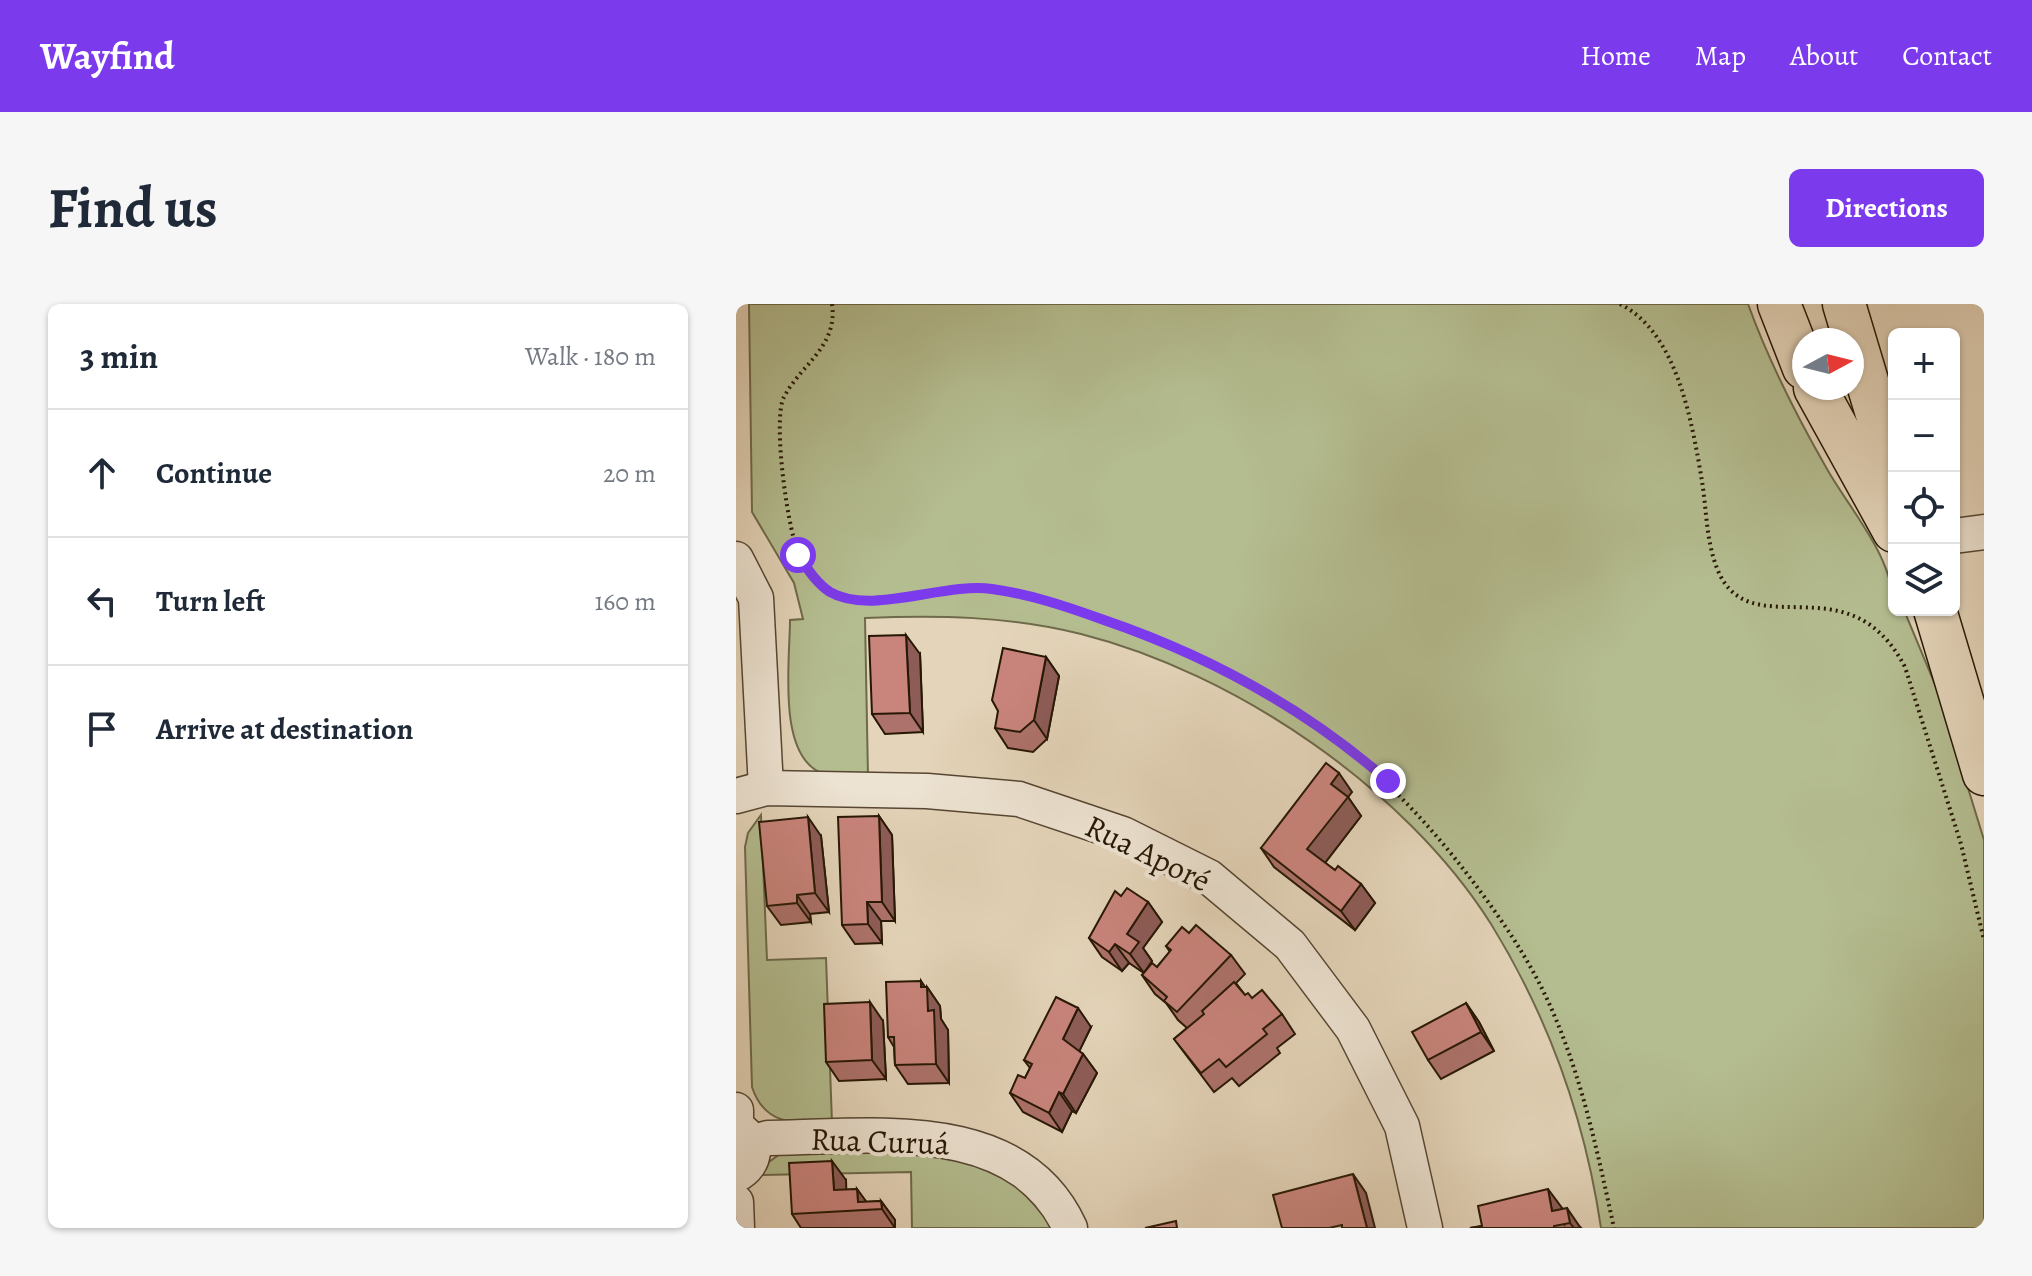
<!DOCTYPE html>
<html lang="en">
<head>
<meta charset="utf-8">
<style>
	:root { --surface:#fff; --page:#f6f6f7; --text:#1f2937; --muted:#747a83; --line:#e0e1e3; --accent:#7c3aed }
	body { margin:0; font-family:Alegreya,serif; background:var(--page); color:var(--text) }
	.controls { position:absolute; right:24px; top:24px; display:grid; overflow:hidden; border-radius:12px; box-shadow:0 2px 6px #0004 }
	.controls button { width:72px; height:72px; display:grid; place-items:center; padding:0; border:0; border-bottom:2px solid var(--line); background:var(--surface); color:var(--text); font:40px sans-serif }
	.compass { position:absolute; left:1056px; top:24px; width:72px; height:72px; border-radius:50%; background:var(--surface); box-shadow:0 2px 6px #0004; rotate:83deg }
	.stop { position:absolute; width:24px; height:24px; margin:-18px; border:6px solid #7c3aed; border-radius:50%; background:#fff }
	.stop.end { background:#7c3aed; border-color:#fff; box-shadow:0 2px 8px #0008 }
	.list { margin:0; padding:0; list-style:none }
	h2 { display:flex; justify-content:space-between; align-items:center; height:104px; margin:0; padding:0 32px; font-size:34px }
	h2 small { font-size:26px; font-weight:400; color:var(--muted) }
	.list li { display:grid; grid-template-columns:52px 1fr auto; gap:24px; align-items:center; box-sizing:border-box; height:128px; padding:0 32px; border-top:2px solid var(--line) }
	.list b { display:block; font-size:30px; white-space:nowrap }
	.list em { font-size:26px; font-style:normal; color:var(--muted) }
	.icon { flex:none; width:44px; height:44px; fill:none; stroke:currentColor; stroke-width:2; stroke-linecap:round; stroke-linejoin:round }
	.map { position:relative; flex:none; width:1248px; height:924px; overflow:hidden; border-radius:12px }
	header { display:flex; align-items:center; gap:48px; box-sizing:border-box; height:112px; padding:0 40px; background:var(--accent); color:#fff }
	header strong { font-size:38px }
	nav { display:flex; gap:44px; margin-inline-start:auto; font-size:28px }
	.intro { display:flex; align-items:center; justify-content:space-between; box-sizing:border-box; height:192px; padding:0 48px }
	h1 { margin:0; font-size:56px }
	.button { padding:20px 36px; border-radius:12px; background:var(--accent); color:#fff; font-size:28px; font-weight:700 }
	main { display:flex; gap:48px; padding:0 48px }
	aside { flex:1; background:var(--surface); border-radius:12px; box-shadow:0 2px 6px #0004 }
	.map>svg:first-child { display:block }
	.green { fill:#b4bd90; stroke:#6e6a4a; stroke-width:2 }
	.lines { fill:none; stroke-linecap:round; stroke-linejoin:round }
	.minor-casing { stroke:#564632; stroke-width:37 }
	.major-casing { stroke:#271705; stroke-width:45 }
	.path { stroke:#271705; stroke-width:4; stroke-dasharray:2 4; stroke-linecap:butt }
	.minor { stroke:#ede3d2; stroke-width:34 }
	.major { stroke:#e4d4b9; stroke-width:42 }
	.wall { fill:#ad726b; stroke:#271705; stroke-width:2 }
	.shaded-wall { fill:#8d5c57; stroke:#271705; stroke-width:2 }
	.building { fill:#c9847c; stroke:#271705; stroke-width:2 }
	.route { stroke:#7c3aed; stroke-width:10 }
	.labels { text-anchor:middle; stroke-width:8; stroke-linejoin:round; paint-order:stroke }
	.street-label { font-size:32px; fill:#271705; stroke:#ede3d2 }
</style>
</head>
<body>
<header>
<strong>Wayfind</strong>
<nav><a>Home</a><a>Map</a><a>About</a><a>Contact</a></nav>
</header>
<div class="intro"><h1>Find us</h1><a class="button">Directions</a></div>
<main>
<aside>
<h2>3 min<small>Walk · 180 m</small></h2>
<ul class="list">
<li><svg class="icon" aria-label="ahead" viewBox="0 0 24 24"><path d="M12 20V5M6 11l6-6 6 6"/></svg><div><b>Continue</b></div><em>20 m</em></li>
<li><svg class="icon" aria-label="left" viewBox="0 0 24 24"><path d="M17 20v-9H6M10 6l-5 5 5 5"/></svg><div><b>Turn left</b></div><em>160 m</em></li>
<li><svg class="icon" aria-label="arrive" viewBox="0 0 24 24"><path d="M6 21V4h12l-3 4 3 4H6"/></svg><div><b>Arrive at destination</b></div></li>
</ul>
</aside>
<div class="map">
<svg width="1248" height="924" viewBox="0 0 1248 924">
	<rect width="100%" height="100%" fill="#e4d4b9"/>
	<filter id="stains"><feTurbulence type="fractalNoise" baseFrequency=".0025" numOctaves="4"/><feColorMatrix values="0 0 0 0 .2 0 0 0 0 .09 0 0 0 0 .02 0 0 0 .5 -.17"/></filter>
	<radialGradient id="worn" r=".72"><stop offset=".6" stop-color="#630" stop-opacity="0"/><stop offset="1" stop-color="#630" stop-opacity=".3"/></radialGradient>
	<g class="green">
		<path d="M13,0H1012C1033,58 1060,111 1091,165C1116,209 1158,253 1158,306H1168L1203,390L1248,536V924H865C849,815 813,714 755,620C669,484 499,369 345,330C274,312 201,311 129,314L132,473C118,472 101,475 88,470C40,454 54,356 54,316L67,315L58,279L16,208Z"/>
		<path d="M25,511L31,656L90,654L96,819C61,819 29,823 16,783L9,543L12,529Z"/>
		<path d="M174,841C245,859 271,861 317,924H176L175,868L23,871L30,860L47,848Z"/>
	</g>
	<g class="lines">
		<g class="minor-casing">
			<g id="minor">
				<path d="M1218,232L1248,228"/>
				<path d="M0,255L20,294L30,484"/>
				<path d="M0,492L30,484L191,487L283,495L387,530L473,573L554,641L617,725L666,822L689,924"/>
				<path d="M0,806V824C23,834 22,860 0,871"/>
				<path d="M16,839L32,834C134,833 282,810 334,924"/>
				<path d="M0,898L1,924"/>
			</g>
		</g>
		<g class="major-casing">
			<g id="major">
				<path d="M1043,0L1068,64"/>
				<path d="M1108,0L1158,167"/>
				<path d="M1079,84L1158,227"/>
				<path d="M1199,306L1248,470"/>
			</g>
		</g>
		<g class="path">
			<path d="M96,0C102,43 65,60 48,93C36,115 52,233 65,255C110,330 189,275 257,285C298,291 337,305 376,318C531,372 640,448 738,579C766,616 792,654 811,695C845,768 861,846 878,924"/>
			<path d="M884,0C942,29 956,119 966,177C971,208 970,244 985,273C1021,339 1114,258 1169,363L1225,540L1248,636"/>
		</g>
		<use href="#minor" class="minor"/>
		<use href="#major" class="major"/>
	</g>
	<g class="wall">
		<path d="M184,350L187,428L149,430L136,410Z"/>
		<path d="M310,353L323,372L311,435L297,448L272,444L259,424Z"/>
		<path d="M616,488L612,493L625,512L589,559L599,566L625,580L639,599L619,626L538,563L525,544Z"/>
		<path d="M143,512L156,531L159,617H145L146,639L119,640L106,621Z"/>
		<path d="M85,532L93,608L74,610L75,618L45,621L31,602Z"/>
		<path d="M385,592L412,598L426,618L407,644L416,657L408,669L393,659L386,667L366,653L353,634Z"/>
		<path d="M453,629L495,651L509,670L500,679L509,691L546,710L559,730L541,744L544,749L503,782L496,774L478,788L438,735L451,724L442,716L430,699L419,690L406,671L421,663L434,648L430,642Z"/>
		<path d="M185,677L189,683H191L204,702L205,715L212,726L213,779L172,780L159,761L158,743L152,733Z"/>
		<path d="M730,699L743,718L758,747L705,775L692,756Z"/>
		<path d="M147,717L150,775L103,777L90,758Z"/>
		<path d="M355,723L343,747L347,750L361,769L340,809L336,807L326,828L287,808L274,789L289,774L294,764L288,756Z"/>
		<path d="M110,876V886L121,885L130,898L145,897L159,916V924H65L56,910Z"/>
		<path d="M826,905L845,924H734L746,922Z"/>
	</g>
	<g class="shaded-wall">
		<path d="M170,331L184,350L187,428L174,409Z"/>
		<path d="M310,353L323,372L311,435L298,416Z"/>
		<path d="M603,469L616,488L612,493L625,512L585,564L571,545L595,480Z"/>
		<path d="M143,512L156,531L159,617L146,598Z"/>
		<path d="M72,513L85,532L93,608L79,589Z"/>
		<path d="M625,580L639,599L619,626L605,607Z"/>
		<path d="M61,591L74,610L75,618L61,599Z"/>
		<path d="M131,598L145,617L146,639L132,620Z"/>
		<path d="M412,598L426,618L407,644L416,657L408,669L394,650L391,630Z"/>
		<path d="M379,640L393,659L386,667L373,648Z"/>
		<path d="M185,677L191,687V683L204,702L205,715L212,726L213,779L200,760L192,707L185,683Z"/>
		<path d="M134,698L147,717L150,775L136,756Z"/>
		<path d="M730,699L743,718L758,747L745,728Z"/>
		<path d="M342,704L355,723L340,754L327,735Z"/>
		<path d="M347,750L361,769L340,809L327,790Z"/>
		<path d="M323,788L336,807L326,828L313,809Z"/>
		<path d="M96,857L110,876L111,905L98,886Z"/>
		<path d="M617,870L630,889L639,924H631Z"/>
		<path d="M121,885L135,904L122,898Z"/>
		<path d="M812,885L826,904L828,920L816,907Z"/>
		<path d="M145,897L159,916V924L146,905Z"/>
		<path d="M831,904L844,923L845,924H838L834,919Z"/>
	</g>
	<g class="building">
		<path d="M170,331L174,409L136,410L133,332Z"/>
		<path d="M267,344L310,353L298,416L284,428L259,424L262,407L256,396Z"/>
		<path d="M590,459L603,469L595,480L612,493L571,545L599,566L602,562L625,580L605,607L525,544Z"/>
		<path d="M143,512L146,598H131L132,620L106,621L102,513Z"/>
		<path d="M72,513L79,589L61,591V599L31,602L23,518Z"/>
		<path d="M391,584L412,598L391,630L403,638L394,650L379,640L373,648L353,634L379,587L385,592Z"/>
		<path d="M460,621L495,651L441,708L428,697L431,693L406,671L416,659L421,663L435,646L430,642L446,623L453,629Z"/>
		<path d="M185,677V683H191L192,707L198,706L200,760L159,761L158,733H152L150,678Z"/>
		<path d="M498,678L509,691L512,689L516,694L526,686L546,710L527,725L531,730L490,763L483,755L465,769L438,735L468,710L466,707Z"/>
		<path d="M320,693L342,704L327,735L347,750L327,790L323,788L313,809L274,789L282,771L289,774L296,760L288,756Z"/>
		<path d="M134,698L136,756L90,758L88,700Z"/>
		<path d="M730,699L745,728L692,756L676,728Z"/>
		<path d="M96,857L98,886L121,885L122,898L145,897L146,905L56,910L53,859Z"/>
		<path d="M617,870L631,924H606V921L593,924H546L537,891Z"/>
		<path d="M812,885L816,907L831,904L834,919L818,922V924H734L746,922L742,902Z"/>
		<path d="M440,917L441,924H409Z"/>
	</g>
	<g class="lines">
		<path class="route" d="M62,251C71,264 80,279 94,288C135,312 208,278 256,285C294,290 332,303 368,316C473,352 569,404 652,477"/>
	</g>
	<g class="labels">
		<g class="street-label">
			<text transform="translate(412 549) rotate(26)" y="11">Rua Aporé</text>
			<text transform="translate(144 837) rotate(2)" y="11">Rua Curuá</text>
		</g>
	</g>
	<rect width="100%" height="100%" filter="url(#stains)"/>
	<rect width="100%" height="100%" fill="url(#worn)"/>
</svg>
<div class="controls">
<button>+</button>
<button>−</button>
<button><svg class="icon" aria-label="locate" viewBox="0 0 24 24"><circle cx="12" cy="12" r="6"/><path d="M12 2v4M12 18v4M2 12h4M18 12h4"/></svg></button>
<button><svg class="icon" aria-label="layers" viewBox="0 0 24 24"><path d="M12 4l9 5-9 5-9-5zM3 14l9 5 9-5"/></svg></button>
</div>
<svg class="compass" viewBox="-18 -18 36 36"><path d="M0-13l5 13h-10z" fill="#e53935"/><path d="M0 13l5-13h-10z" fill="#747a83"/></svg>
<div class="stop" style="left:62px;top:251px"></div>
<div class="stop end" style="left:652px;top:477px"></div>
</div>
</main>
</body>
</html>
